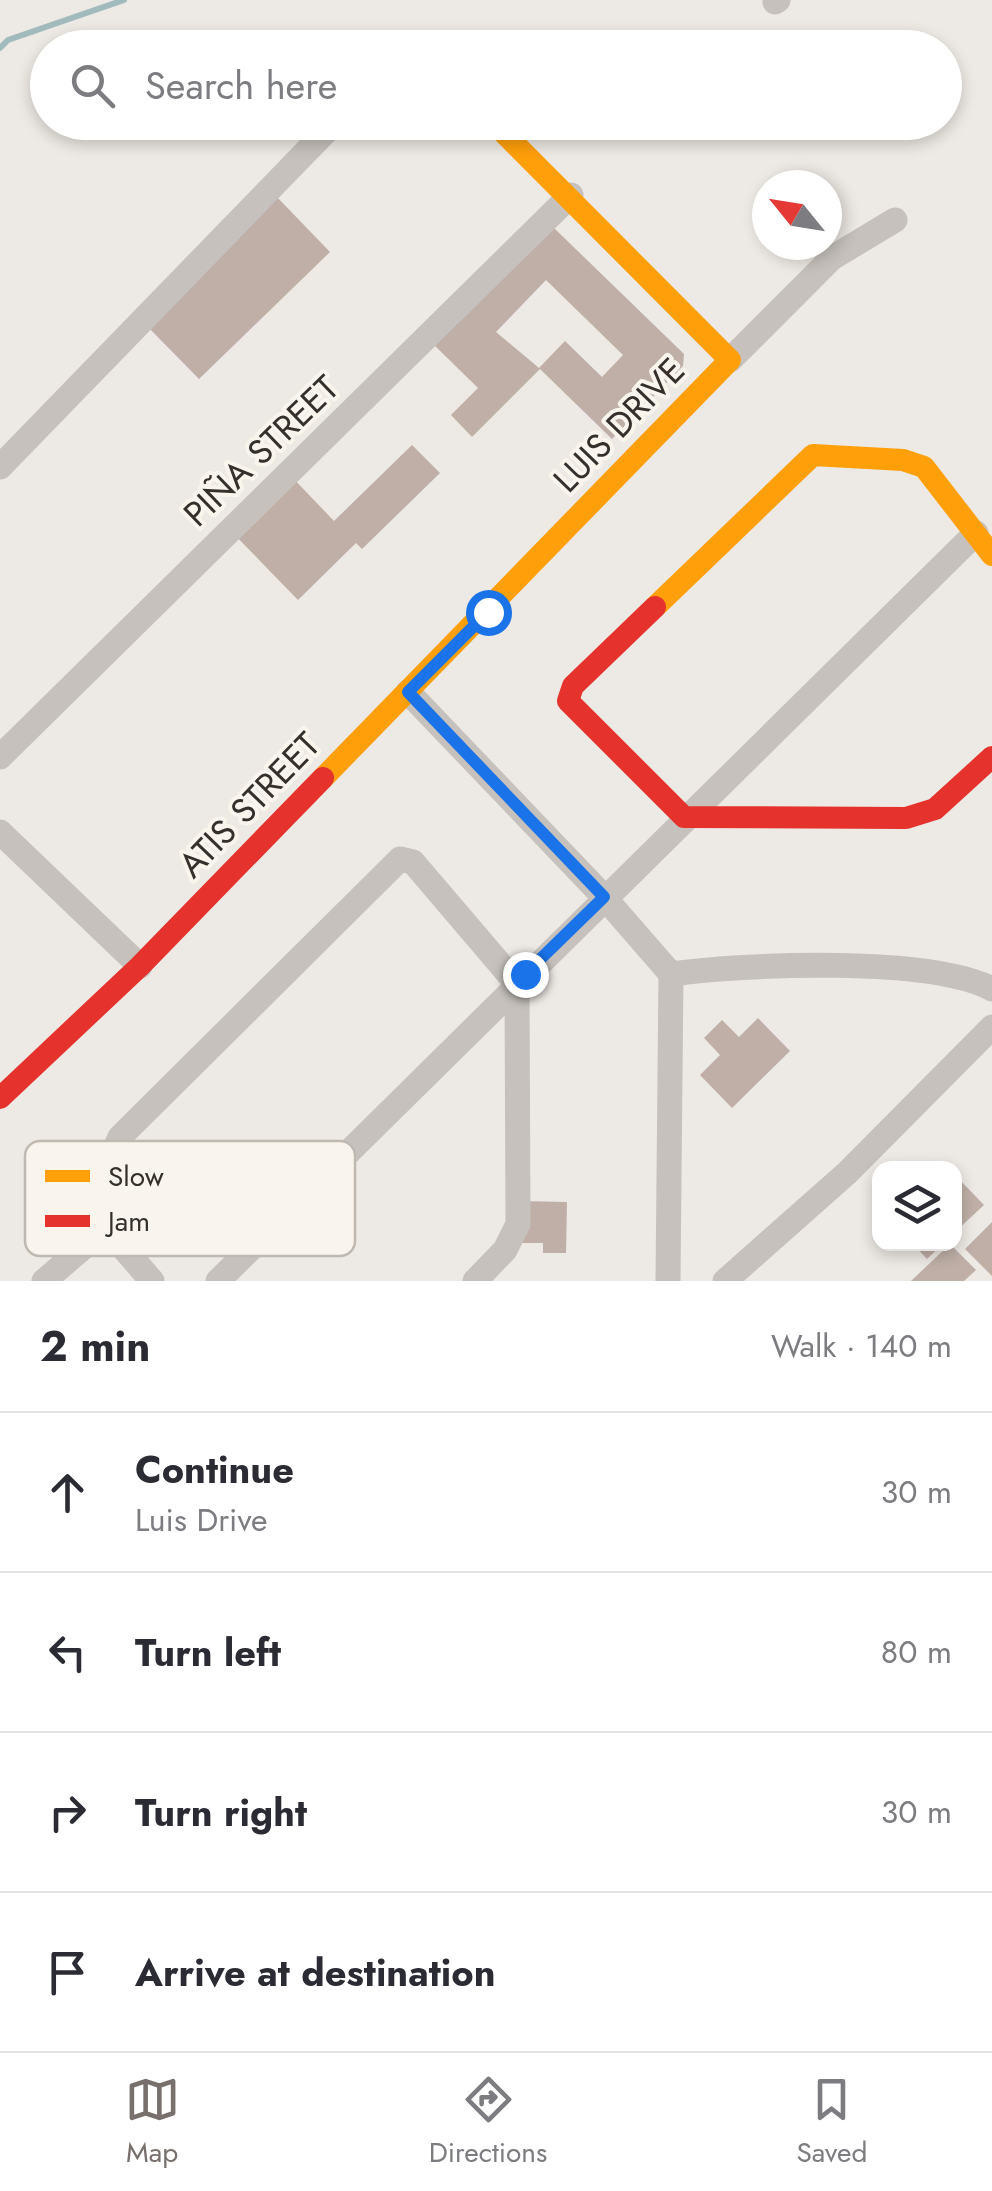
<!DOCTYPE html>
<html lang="en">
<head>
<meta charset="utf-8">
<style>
	:root { --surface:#fff; --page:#f7f7f7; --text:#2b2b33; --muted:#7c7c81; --line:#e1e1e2; --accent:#77706c }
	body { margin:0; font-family:Jost,sans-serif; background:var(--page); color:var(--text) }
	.controls { position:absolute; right:30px; bottom:30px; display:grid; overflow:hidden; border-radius:20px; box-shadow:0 5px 15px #0003 }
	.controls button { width:90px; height:90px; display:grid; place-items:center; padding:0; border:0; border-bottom:2px solid var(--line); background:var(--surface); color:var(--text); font:50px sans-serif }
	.compass { position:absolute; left:752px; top:170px; width:90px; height:90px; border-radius:50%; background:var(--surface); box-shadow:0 5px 15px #0003; rotate:300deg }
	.stop { position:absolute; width:30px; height:30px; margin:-22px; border:8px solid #1a73e8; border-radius:50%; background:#fff }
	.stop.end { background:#1a73e8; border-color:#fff; box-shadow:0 2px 10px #0008 }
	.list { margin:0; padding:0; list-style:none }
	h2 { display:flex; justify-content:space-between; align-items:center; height:130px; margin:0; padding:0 40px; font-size:42px }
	h2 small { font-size:32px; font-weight:400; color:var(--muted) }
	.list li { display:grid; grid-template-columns:65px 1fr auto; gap:30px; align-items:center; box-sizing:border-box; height:160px; padding:0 40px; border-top:2px solid var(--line) }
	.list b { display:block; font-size:38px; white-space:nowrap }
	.list p { margin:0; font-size:32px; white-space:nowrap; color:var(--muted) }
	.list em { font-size:32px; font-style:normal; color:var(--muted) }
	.icon { flex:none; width:55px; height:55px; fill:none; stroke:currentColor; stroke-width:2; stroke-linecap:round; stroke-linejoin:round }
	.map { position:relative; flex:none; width:992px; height:1281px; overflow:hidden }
	.search { position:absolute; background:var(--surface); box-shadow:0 5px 15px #0003; left:30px; right:30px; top:30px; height:110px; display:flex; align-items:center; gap:25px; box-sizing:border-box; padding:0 35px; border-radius:55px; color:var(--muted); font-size:38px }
	.sheet { height:770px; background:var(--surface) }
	nav { display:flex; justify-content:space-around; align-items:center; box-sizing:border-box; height:140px; border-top:2px solid var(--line); background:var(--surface); font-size:28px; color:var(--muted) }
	nav a { display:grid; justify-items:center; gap:5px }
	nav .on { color:var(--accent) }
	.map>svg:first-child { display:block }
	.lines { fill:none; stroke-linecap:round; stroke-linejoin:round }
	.stream { stroke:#a1bbbd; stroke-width:6 }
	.building { fill:#bfafa7; fill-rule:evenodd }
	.street { stroke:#c6c1bc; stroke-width:25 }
	.slow { stroke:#ff9f0a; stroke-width:22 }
	.jam { stroke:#e5322d; stroke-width:22 }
	.route { stroke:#1a73e8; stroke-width:12 }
	.labels { text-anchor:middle; stroke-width:8; stroke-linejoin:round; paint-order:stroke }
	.street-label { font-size:35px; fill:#372f2b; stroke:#f9f4ec }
	.key { fill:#f9f4ec; stroke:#bfb9b2; stroke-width:2.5 }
	.key-label { font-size:28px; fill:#372f2b }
</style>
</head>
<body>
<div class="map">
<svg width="992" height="1281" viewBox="0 0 992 1281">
	<rect width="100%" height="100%" fill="#ede9e4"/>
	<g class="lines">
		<path class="stream" d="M0,48L8,40L124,0"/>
	</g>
	<g class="building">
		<path d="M275,195L330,252L199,379L146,325Z"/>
		<path d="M554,228L684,354L683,366L612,439L540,369L472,437L451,415L478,388L431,342ZM546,280L623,355L602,377L565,341L539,368L496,332Z"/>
		<path d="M412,445L440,473L362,549L356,543L298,600L231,531L289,474L334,521Z"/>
		<path d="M758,1018L790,1051L732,1108L700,1075L720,1055L704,1038L722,1020L739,1037Z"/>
		<path d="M954,1174L984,1205L954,1233Z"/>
		<path d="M520,1201L567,1202L566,1253H543V1243H519Z"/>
		<path d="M992,1222V1276L965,1249Z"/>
		<path d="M913,1244H943L927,1259Z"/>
		<path d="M950,1244L976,1270L964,1281H911Z"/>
	</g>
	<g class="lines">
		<g class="street">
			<path d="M775,2L778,0"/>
			<path d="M730,360L832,258L895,220"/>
			<path d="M0,467L335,122"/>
			<path d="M408,692L604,897L671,974C744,964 930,956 992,989"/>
			<path d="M0,757L571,195"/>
			<path d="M0,832L140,966"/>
			<path d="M44,1281L106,1228"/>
			<path d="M152,1281L106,1228L109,1162L120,1137L400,859L413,862L517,984L518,1224L505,1250L475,1281"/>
			<path d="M218,1281L976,533"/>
			<path d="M668,1281L671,974"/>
			<path d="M725,1281L847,1173L992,1027"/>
		</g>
		<g class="slow">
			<path d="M655,607L813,455L903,460L924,467L992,555"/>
			<path d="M323,778L730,360L493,122"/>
		</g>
		<g class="jam">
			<path d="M655,607L573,686L568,701L684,817L906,818L935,809L992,757"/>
			<path d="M0,1098L140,966L323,778"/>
		</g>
	</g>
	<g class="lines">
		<path class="route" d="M488,612L408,692L604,897L525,974"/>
	</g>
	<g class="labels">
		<g class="street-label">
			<text transform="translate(619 425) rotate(-46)" y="12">LUIS DRIVE</text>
			<text transform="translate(261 451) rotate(-44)" y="12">PIÑA STREET</text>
			<text transform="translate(249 805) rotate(-46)" y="12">ATIS STREET</text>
		</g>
	</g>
	<rect x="25" y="1141" width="330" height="115" rx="15" class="key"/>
	<rect x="45" y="1170" width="45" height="12" fill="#ff9f0a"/>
	<rect x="45" y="1215" width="45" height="12" fill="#e5322d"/>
	<g class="key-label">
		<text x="108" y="1186">Slow</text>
		<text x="108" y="1231">Jam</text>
	</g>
</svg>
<div class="controls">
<button><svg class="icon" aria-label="layers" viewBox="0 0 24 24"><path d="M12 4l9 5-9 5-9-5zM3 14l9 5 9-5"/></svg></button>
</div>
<svg class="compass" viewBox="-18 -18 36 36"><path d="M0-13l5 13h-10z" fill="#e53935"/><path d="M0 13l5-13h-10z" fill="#7c7c81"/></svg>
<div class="stop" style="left:488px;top:612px"></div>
<div class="stop end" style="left:525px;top:974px"></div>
<div class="search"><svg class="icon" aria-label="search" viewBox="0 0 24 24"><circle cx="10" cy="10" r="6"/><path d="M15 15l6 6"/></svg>Search here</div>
</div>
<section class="sheet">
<h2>2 min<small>Walk · 140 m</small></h2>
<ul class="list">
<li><svg class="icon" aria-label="ahead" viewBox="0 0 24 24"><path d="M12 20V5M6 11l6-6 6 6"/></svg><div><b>Continue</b><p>Luis Drive</p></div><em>30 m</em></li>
<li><svg class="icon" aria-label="left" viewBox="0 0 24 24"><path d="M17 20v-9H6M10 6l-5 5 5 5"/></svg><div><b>Turn left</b></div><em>80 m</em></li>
<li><svg class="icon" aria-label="right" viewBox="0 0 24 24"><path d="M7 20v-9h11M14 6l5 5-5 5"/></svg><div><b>Turn right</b></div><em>30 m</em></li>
<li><svg class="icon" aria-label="arrive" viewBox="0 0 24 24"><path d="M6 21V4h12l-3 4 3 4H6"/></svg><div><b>Arrive at destination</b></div></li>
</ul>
</section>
<nav>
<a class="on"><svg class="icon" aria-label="map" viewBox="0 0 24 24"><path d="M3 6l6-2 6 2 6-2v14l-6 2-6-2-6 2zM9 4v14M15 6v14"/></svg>Map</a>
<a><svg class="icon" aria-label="directions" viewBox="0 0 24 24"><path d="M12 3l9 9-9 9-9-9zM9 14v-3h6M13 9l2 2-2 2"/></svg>Directions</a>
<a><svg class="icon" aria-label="saved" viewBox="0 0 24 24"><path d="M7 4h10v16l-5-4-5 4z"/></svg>Saved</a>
</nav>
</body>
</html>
